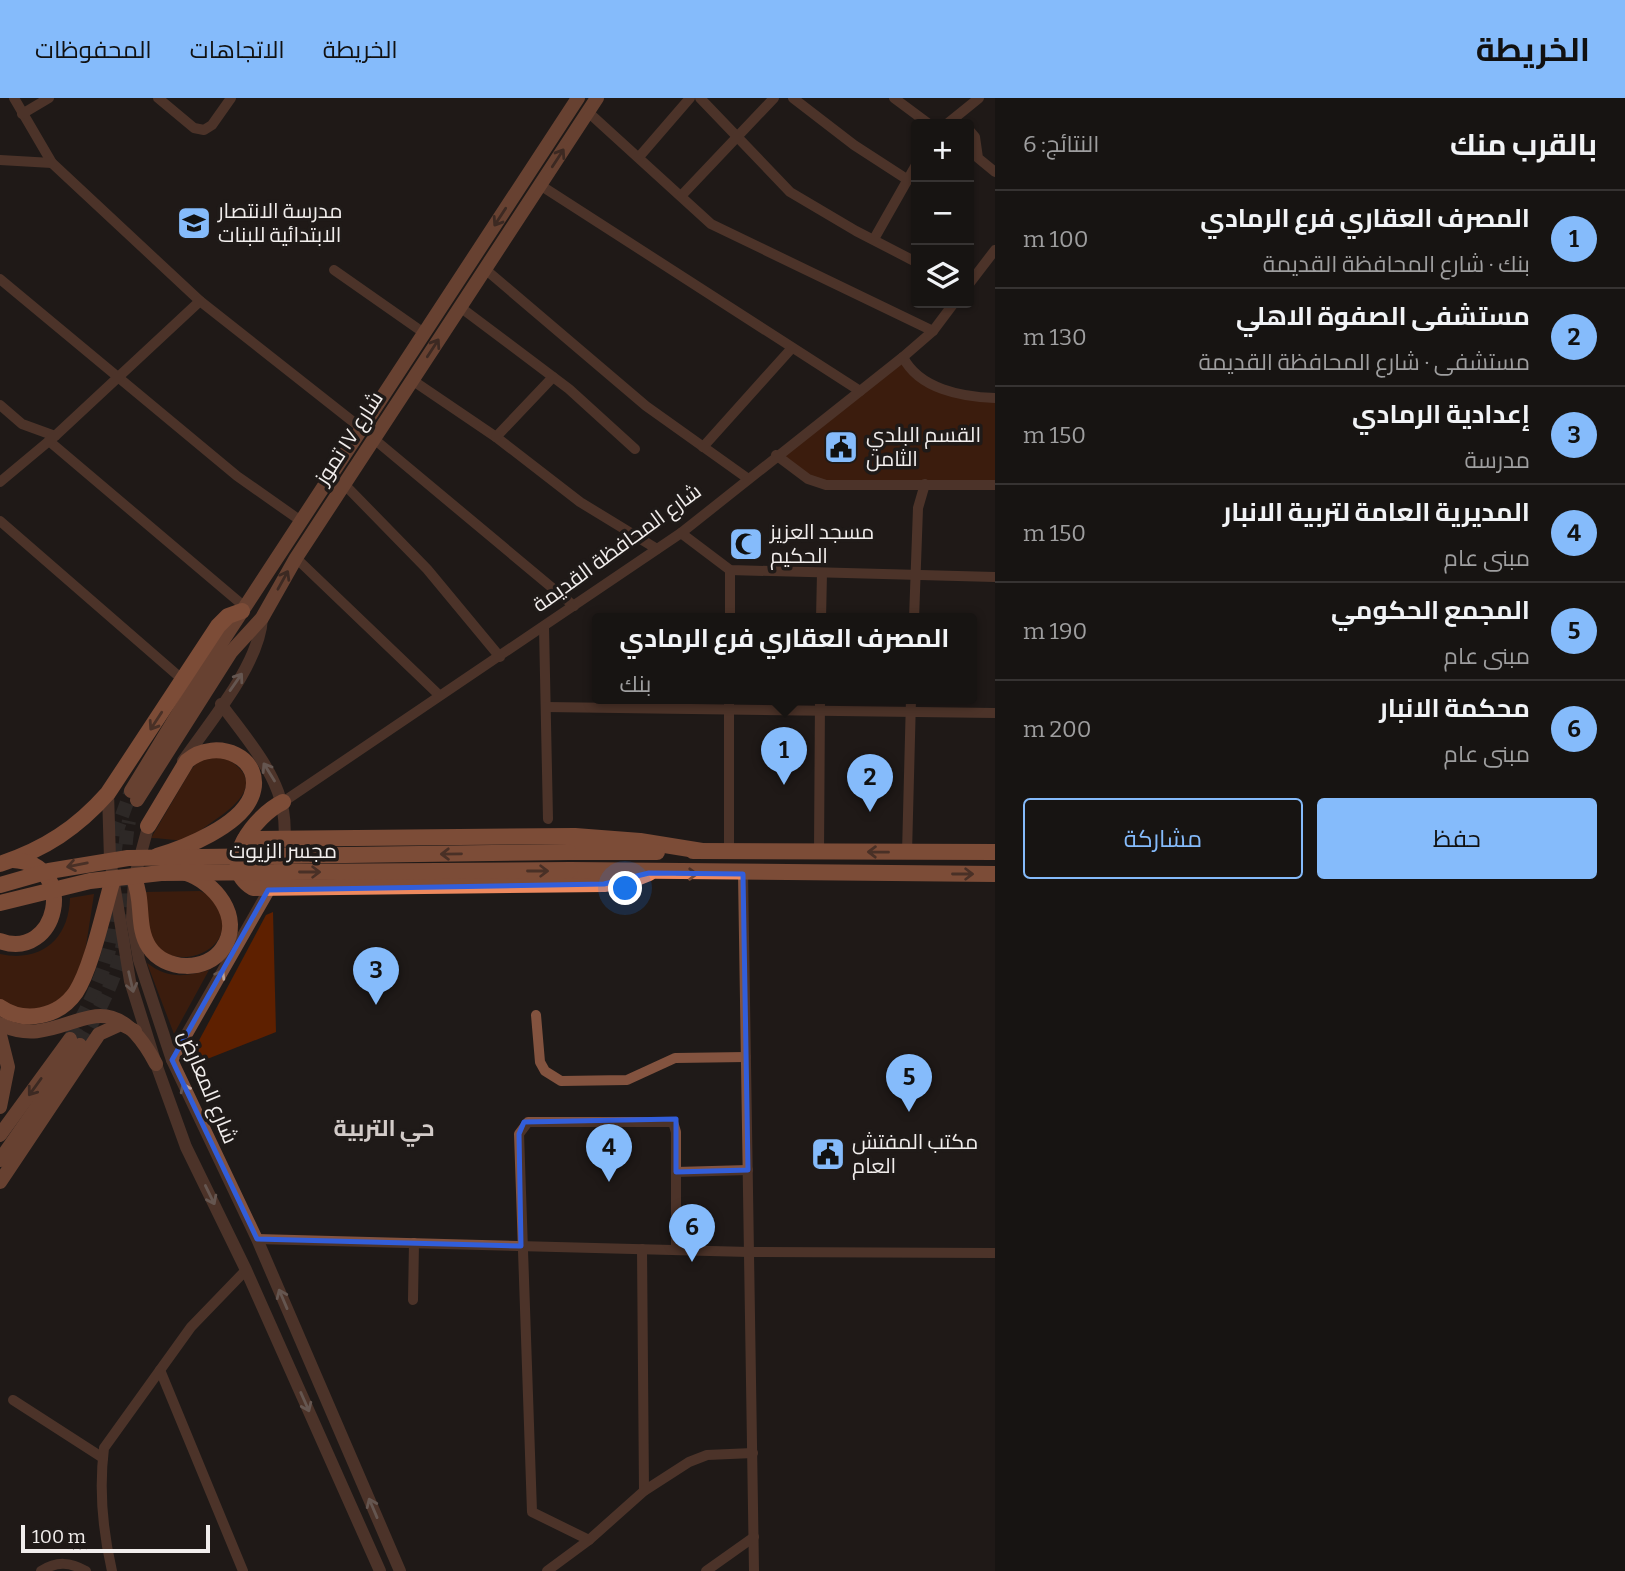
<!DOCTYPE html>
<html lang="ar">
<head>
<meta charset="utf-8">
<style>
	:root { --surface:#171412; --page:#201d1b; --text:#f1f3f6; --muted:#9e9e9f; --line:#363332; --accent:#85bbfb }
	body { margin:0; font-family:Bitter,Cairo,serif; background:var(--page); color:var(--text); direction:rtl }
	.controls { position:absolute; right:21px; top:21px; display:grid; overflow:hidden; border-radius:7px; box-shadow:0 2px 5px #0004 }
	.controls button { width:63px; height:63px; display:grid; place-items:center; padding:0; border:0; border-bottom:2px solid var(--line); background:var(--surface); color:var(--text); font:35px sans-serif }
	.scale { position:absolute; left:21px; bottom:18px; width:189px; box-sizing:border-box; padding-left:7px; border:4px solid #f1edec; border-top:0; font-size:19px; line-height:24px; white-space:nowrap; color:#f1edec; -webkit-text-stroke:5px #1f1a18; paint-order:stroke }
	.you { position:absolute; left:626px; top:791px; width:24px; height:24px; margin:-18px; border:5px solid #fff; border-radius:50%; background:#1a73e8; box-shadow:0 0 0 10px #1a73e833 }
	.badge { display:grid; place-items:center; width:46px; height:46px; border-radius:50%; background:var(--accent); color:#111; font-size:23px; font-weight:700 }
	.pin { position:absolute; translate:-50% -58px; filter:drop-shadow(0 2px 4px #0008) }
	.pin::after { content:''; position:absolute; top:37px; width:24px; height:21px; background:inherit; clip-path:polygon(0 0,100% 0,50% 100%) }
	.popup { position:absolute; left:592px; top:515px; width:385px; height:91px; box-sizing:border-box; display:grid; place-content:center; border-radius:7px; background:var(--surface); filter:drop-shadow(0 2px 5px #0005); font-size:23px; white-space:nowrap; color:var(--muted) }
	.popup b { font-size:26px; color:var(--text) }
	.popup::after { content:''; position:absolute; left:50%; top:100%; margin-left:-14px; border:14px solid transparent; border-top-color:var(--surface) }
	.list { margin:0; padding:0; list-style:none }
	h2 { display:flex; justify-content:space-between; align-items:center; height:91px; margin:0; padding:0 28px; font-size:30px }
	h2 small { font-size:23px; font-weight:400; color:var(--muted) }
	.list li { display:grid; grid-template-columns:46px 1fr auto; gap:21px; align-items:center; box-sizing:border-box; height:98px; padding:0 28px; border-top:2px solid var(--line) }
	.list b { display:block; font-size:26px; white-space:nowrap }
	.list p { margin:0; font-size:23px; white-space:nowrap; color:var(--muted) }
	.list em { font-size:23px; font-style:normal; color:var(--muted) }
	.actions { display:flex; gap:14px; padding:21px 28px }
	.actions a { flex:1; padding:16px 0; border:2px solid var(--accent); border-radius:7px; text-align:center; font-size:24px; color:var(--accent) }
	.actions .main { background:var(--accent); color:#111 }
	.icon { flex:none; width:38px; height:38px; fill:none; stroke:currentColor; stroke-width:2; stroke-linecap:round; stroke-linejoin:round }
	.map { position:relative; flex:none; width:995px; height:1473px; overflow:hidden; direction:ltr }
	header { display:flex; align-items:center; gap:42px; box-sizing:border-box; height:98px; padding:0 35px; background:var(--accent); color:#111 }
	header strong { font-size:33px }
	nav { display:flex; gap:38px; margin-inline-start:auto; font-size:24px }
	main { display:flex }
	aside { flex:1; background:var(--surface) }
	.map>svg:first-child { display:block }
	.green { fill:#5e2000 }
	.lines { fill:none; stroke-linecap:round; stroke-linejoin:round }
	.secondary-tunnel { stroke:#3e3a38; stroke-width:14; stroke-dasharray:14 7; stroke-linecap:butt }
	.minor { stroke:#83533f; stroke-width:10 }
	.tertiary { stroke:#83533f; stroke-width:12 }
	.secondary { stroke:#bf7251; stroke-width:14 }
	.primary { stroke:#ed895e; stroke-width:16 }
	.primary-bridge { stroke:#ed895e; stroke-width:16 }
	.oneway { stroke:#5f3d2f }
	.oneway2 { stroke:#baa096 }
	.oneway3 { stroke:#7c4c38 }
	.marked { fill:none; stroke:#325eda; stroke-width:5; stroke-linejoin:round }
	.labels { text-anchor:middle; stroke-width:7; stroke-linejoin:round; paint-order:stroke }
	.poi-label { font-size:21px; fill:#f1edec; stroke:#1f1a18; text-anchor:start }
	.street-label { font-size:21px; fill:#f1edec; stroke:#1f1a18 }
	.neighbourhood-label { font-size:23px; font-weight:bold; fill:#d2cbc8; stroke:#1f1a18 }
</style>
</head>
<body>
<header>
<strong>الخريطة</strong>
<nav><a>الخريطة</a><a>الاتجاهات</a><a>المحفوظات</a></nav>
</header>
<main>
<aside>
<h2>بالقرب منك<small>النتائج: 6</small></h2>
<ul class="list">
<li><span class="badge">1</span><div><b>المصرف العقاري فرع الرمادي</b><p>بنك · شارع المحافظة القديمة</p></div><em>100 m</em></li>
<li><span class="badge">2</span><div><b>مستشفى الصفوة الاهلي</b><p>مستشفى · شارع المحافظة القديمة</p></div><em>130 m</em></li>
<li><span class="badge">3</span><div><b>إعدادية الرمادي</b><p>مدرسة</p></div><em>150 m</em></li>
<li><span class="badge">4</span><div><b>المديرية العامة لتربية الانبار</b><p>مبنى عام</p></div><em>150 m</em></li>
<li><span class="badge">5</span><div><b>المجمع الحكومي</b><p>مبنى عام</p></div><em>190 m</em></li>
<li><span class="badge">6</span><div><b>محكمة الانبار</b><p>مبنى عام</p></div><em>200 m</em></li>
</ul>
<div class="actions"><a class="main">حفظ</a><a>مشاركة</a></div>
</aside>
<div class="map">
<svg width="995" height="1473" viewBox="0 0 995 1473">
	<rect width="100%" height="100%" fill="#1f1a18"/>
	<g class="green">
		<path d="M900,265L934,288L995,300V388L817,385L776,357Z"/>
		<path d="M221,658C267,680 241,705 212,724C204,729 193,740 184,742C174,743 161,740 151,740L191,672L199,662Z"/>
		<path d="M200,793L215,800C218,808 224,817 223,826C222,859 170,872 153,843C146,829 147,809 145,794Z"/>
		<path d="M94,796L84,861L65,904L37,912L0,910V856C41,865 69,841 70,800Z"/>
		<path d="M273,814L276,934L192,967L195,950L266,817Z"/>
		<path d="M147,865C168,881 185,879 209,872L174,936Z"/>
	</g>
	<g class="lines">
		<g class="secondary-tunnel">
			<path d="M114,759L118,729L131,693"/>
			<path d="M70,941C94,900 116,852 115,804"/>
			<path d="M80,947C100,910 121,874 125,831C128,795 121,760 129,723"/>
		</g>
		<g class="minor">
			<path d="M14,0L52,65L200,203L361,330"/>
			<path d="M158,0L194,30L204,32L212,27L231,0"/>
			<path d="M700,0L790,94L856,133L916,164"/>
			<path d="M793,0L854,47L908,82"/>
			<path d="M894,0L929,26"/>
			<path d="M588,14L711,126L933,233"/>
			<path d="M22,16L49,0"/>
			<path d="M947,26L979,0"/>
			<path d="M969,32L975,39L978,60L995,74"/>
			<path d="M639,59L690,0"/>
			<path d="M0,62L52,65"/>
			<path d="M540,87L860,293"/>
			<path d="M682,97L774,0"/>
			<path d="M874,141L916,67"/>
			<path d="M485,171L646,308L747,380"/>
			<path d="M334,172L424,235"/>
			<path d="M0,181L237,378L301,423"/>
			<path d="M969,186L995,152"/>
			<path d="M460,209L569,291L635,351"/>
			<path d="M903,259C919,291 962,299 995,300"/>
			<path d="M412,282L496,339L580,404L657,451"/>
			<path d="M0,307L22,326L55,338"/>
			<path d="M496,339L553,279"/>
			<path d="M374,341L574,508"/>
			<path d="M49,343L245,509"/>
			<path d="M703,349L791,251"/>
			<path d="M776,357L808,381L826,387H995"/>
			<path d="M0,384L55,338L200,203"/>
			<path d="M344,386L427,471L500,559"/>
			<path d="M0,423L183,582"/>
			<path d="M681,435L730,472L995,479"/>
			<path d="M296,460L438,596"/>
			<path d="M730,521V472"/>
			<path d="M821,521L822,475"/>
			<path d="M914,521L918,410L925,386"/>
			<path d="M544,529L548,721"/>
			<path d="M546,609L995,615"/>
			<path d="M283,704L681,435L903,259L933,233L954,205"/>
			<path d="M729,754V601"/>
			<path d="M819,754L820,601"/>
			<path d="M907,755L911,601"/>
			<path d="M743,776L754,1473"/>
			<path d="M536,917L540,964L545,973L561,983L627,982L675,960L746,959"/>
			<path d="M676,1074L748,1072"/>
			<path d="M257,1141L749,1154L995,1155"/>
			<path d="M642,1151L644,1393"/>
			<path d="M413,1202L414,1145"/>
			<path d="M160,1272L243,1473"/>
			<path d="M13,1302L103,1360"/>
			<path d="M589,1442L532,1414L519,1036L528,1024H673L676,1034V1152"/>
			<path d="M41,1473C57,1463 70,1464 86,1473"/>
			<path d="M112,1473C103,1434 99,1390 104,1350L191,1229L246,1172"/>
			<path d="M547,1473L589,1442L644,1393L689,1364L707,1357L753,1355"/>
			<path d="M706,1473L754,1439"/>
		</g>
		<g class="tertiary">
			<path d="M183,663C209,625 260,566 262,520"/>
			<path d="M108,695L110,761L130,883L156,966L186,1049L246,1172L380,1473"/>
			<path d="M150,722L134,781L132,822L139,862L172,962L257,1141L400,1473"/>
			<path d="M172,962L276,780C303,703 264,664 221,606"/>
		</g>
		<g class="secondary">
			<path d="M131,693L220,547L578,0"/>
			<path d="M137,702L231,554L262,520L296,460L597,0"/>
			<path d="M0,926C66,959 103,866 156,966"/>
			<path d="M0,937L8,969L0,1009"/>
			<path d="M0,1037L70,941"/>
			<path d="M0,1062L80,947"/>
			<path d="M0,1084L99,936L121,926L135,933"/>
		</g>
		<g class="primary">
			<path d="M283,704C256,717 215,767 253,790L604,786L634,781L649,775"/>
			<path d="M148,728L187,663C216,638 267,660 251,699C239,728 185,750 157,758"/>
			<path d="M245,741L575,738L640,743L702,753"/>
			<path d="M693,753L995,754"/>
			<path d="M569,754H657"/>
			<path d="M0,766C45,751 77,730 108,695L218,528L228,518L242,513"/>
			<path d="M570,772L995,776"/>
			<path d="M134,781C144,803 136,829 149,849C164,873 207,875 223,850C244,819 214,784 186,775"/>
			<path d="M0,843C57,864 80,766 13,762"/>
			<path d="M0,909C25,926 59,919 76,894C92,869 104,811 113,781"/>
		</g>
		<g class="primary-bridge">
			<path d="M0,787L49,773L128,760L569,754"/>
			<path d="M0,805L90,783L161,775L570,772"/>
		</g>
	</g>
	<defs><path id="oneway-shaft" d="M-6 0H5M1.5-3L5.5 0L1.5 3" fill="none" stroke-width="1.6" stroke-linecap="round" stroke-linejoin="round" transform="scale(1.75)"/></defs>
	<g class="oneway">
		<use href="#oneway-shaft" transform="translate(558 60) rotate(-57)"/>
		<use href="#oneway-shaft" transform="translate(500 119) rotate(123)"/>
		<use href="#oneway-shaft" transform="translate(433 250) rotate(-57)"/>
		<use href="#oneway-shaft" transform="translate(283 482) rotate(-61)"/>
		<use href="#oneway-shaft" transform="translate(35 989) rotate(126)"/>
	</g>
	<g class="oneway2">
		<use href="#oneway-shaft" transform="translate(236 584) rotate(-55)"/>
		<use href="#oneway-shaft" transform="translate(269 674) rotate(-122)"/>
		<use href="#oneway-shaft" transform="translate(218 881) rotate(-61)"/>
		<use href="#oneway-shaft" transform="translate(131 884) rotate(77)"/>
		<use href="#oneway-shaft" transform="translate(187 995) rotate(-115)"/>
		<use href="#oneway-shaft" transform="translate(210 1097) rotate(64)"/>
		<use href="#oneway-shaft" transform="translate(283 1201) rotate(-113)"/>
		<use href="#oneway-shaft" transform="translate(305 1304) rotate(66)"/>
		<use href="#oneway-shaft" transform="translate(373 1410) rotate(-113)"/>
	</g>
	<g class="oneway3">
		<use href="#oneway-shaft" transform="translate(156 623) rotate(123)"/>
		<use href="#oneway-shaft" transform="translate(878 754) rotate(-179)"/>
		<use href="#oneway-shaft" transform="translate(451 756) rotate(179)"/>
		<use href="#oneway-shaft" transform="translate(77 767) rotate(169)"/>
		<use href="#oneway-shaft" transform="translate(538 773)"/>
		<use href="#oneway-shaft" transform="translate(310 774)"/>
		<use href="#oneway-shaft" transform="translate(687 776) rotate(1)"/>
		<use href="#oneway-shaft" transform="translate(963 776)"/>
	</g>
	<path d="M0 0H995V1473H0ZM649,775L743,776L748,1072L676,1074V1021L524,1024L519,1036L521,1148L257,1141L172,962L268,792L604,786Z" fill="#1f1a18" fill-opacity=".55" fill-rule="evenodd"/>
	<path class="marked" d="M649,775L743,776L748,1072L676,1074V1021L524,1024L519,1036L521,1148L257,1141L172,962L268,792L604,786Z"/>
	<defs>
		<g id="school-square" transform="scale(1.75)"><rect x="-9" y="-9" width="18" height="18" rx="4" fill="#85bbfb" stroke="#1f1a18"/><path d="M0-5L7-2L0 1L-7-2ZM-4 1L0 2.5L4 1V4Q0 6-4 4Z" fill="#111"/></g>
		<g id="civic-square" transform="scale(1.75)"><rect x="-9" y="-9" width="18" height="18" rx="4" fill="#85bbfb" stroke="#1f1a18"/><path d="M-.6-6.5H3V-4.5H.6V-3L4-1V1h2V6H-6V1h2V-1L-.6-3ZM-1.2 2.5V6h2.4V2.5Z" fill="#111"/></g>
		<g id="mosque-square" transform="scale(1.75)"><rect x="-9" y="-9" width="18" height="18" rx="4" fill="#85bbfb" stroke="#1f1a18"/><path d="M3.5-4.9A6 6 0 1 0 3.5 4.9A5 5 0 1 1 3.5-4.9Z" fill="#111"/></g>
	</defs>
	<g fill-rule="evenodd">
		<use href="#school-square" x="194" y="125"/>
		<use href="#civic-square" x="841" y="349"/>
		<use href="#mosque-square" x="746" y="446"/>
		<use href="#civic-square" x="828" y="1056"/>
	</g>
	<g class="labels">
		<g class="poi-label">
			<text x="218" y="120">مدرسة الانتصار<tspan x="218" dy="24">الابتدائية للبنات</tspan></text>
			<text x="866" y="344">القسم البلدي<tspan x="866" dy="24">الثامن</tspan></text>
			<text x="770" y="441">مسجد العزيز<tspan x="770" dy="24">الحكيم</tspan></text>
			<text x="852" y="1051">مكتب المفتش<tspan x="852" dy="24">العام</tspan></text>
		</g>
		<g class="street-label">
			<text transform="translate(349 340) rotate(-57)" y="7">شارع ١٧ تموز</text>
			<text transform="translate(617 450) rotate(-36)" y="7">شارع المحافظة القديمة</text>
			<text x="283" y="760">مجسر الزيوت</text>
			<text transform="translate(208 989) rotate(67)" y="7">شارع المعارض</text>
		</g>
		<g class="neighbourhood-label">
			<text x="384" y="1038">حي التربية</text>
		</g>
	</g>
</svg>
<div class="controls">
<button>+</button>
<button>−</button>
<button><svg class="icon" aria-label="layers" viewBox="0 0 24 24"><path d="M12 4l9 5-9 5-9-5zM3 14l9 5 9-5"/></svg></button>
</div>
<div class="scale">100 m</div>
<div class="you"></div>
<div class="pin badge" style="left:784px;top:687px">1</div>
<div class="popup"><b>المصرف العقاري فرع الرمادي</b>بنك</div>
<div class="pin badge" style="left:870px;top:714px">2</div>
<div class="pin badge" style="left:376px;top:907px">3</div>
<div class="pin badge" style="left:609px;top:1084px">4</div>
<div class="pin badge" style="left:909px;top:1014px">5</div>
<div class="pin badge" style="left:692px;top:1164px">6</div>
</div>
</main>
</body>
</html>
